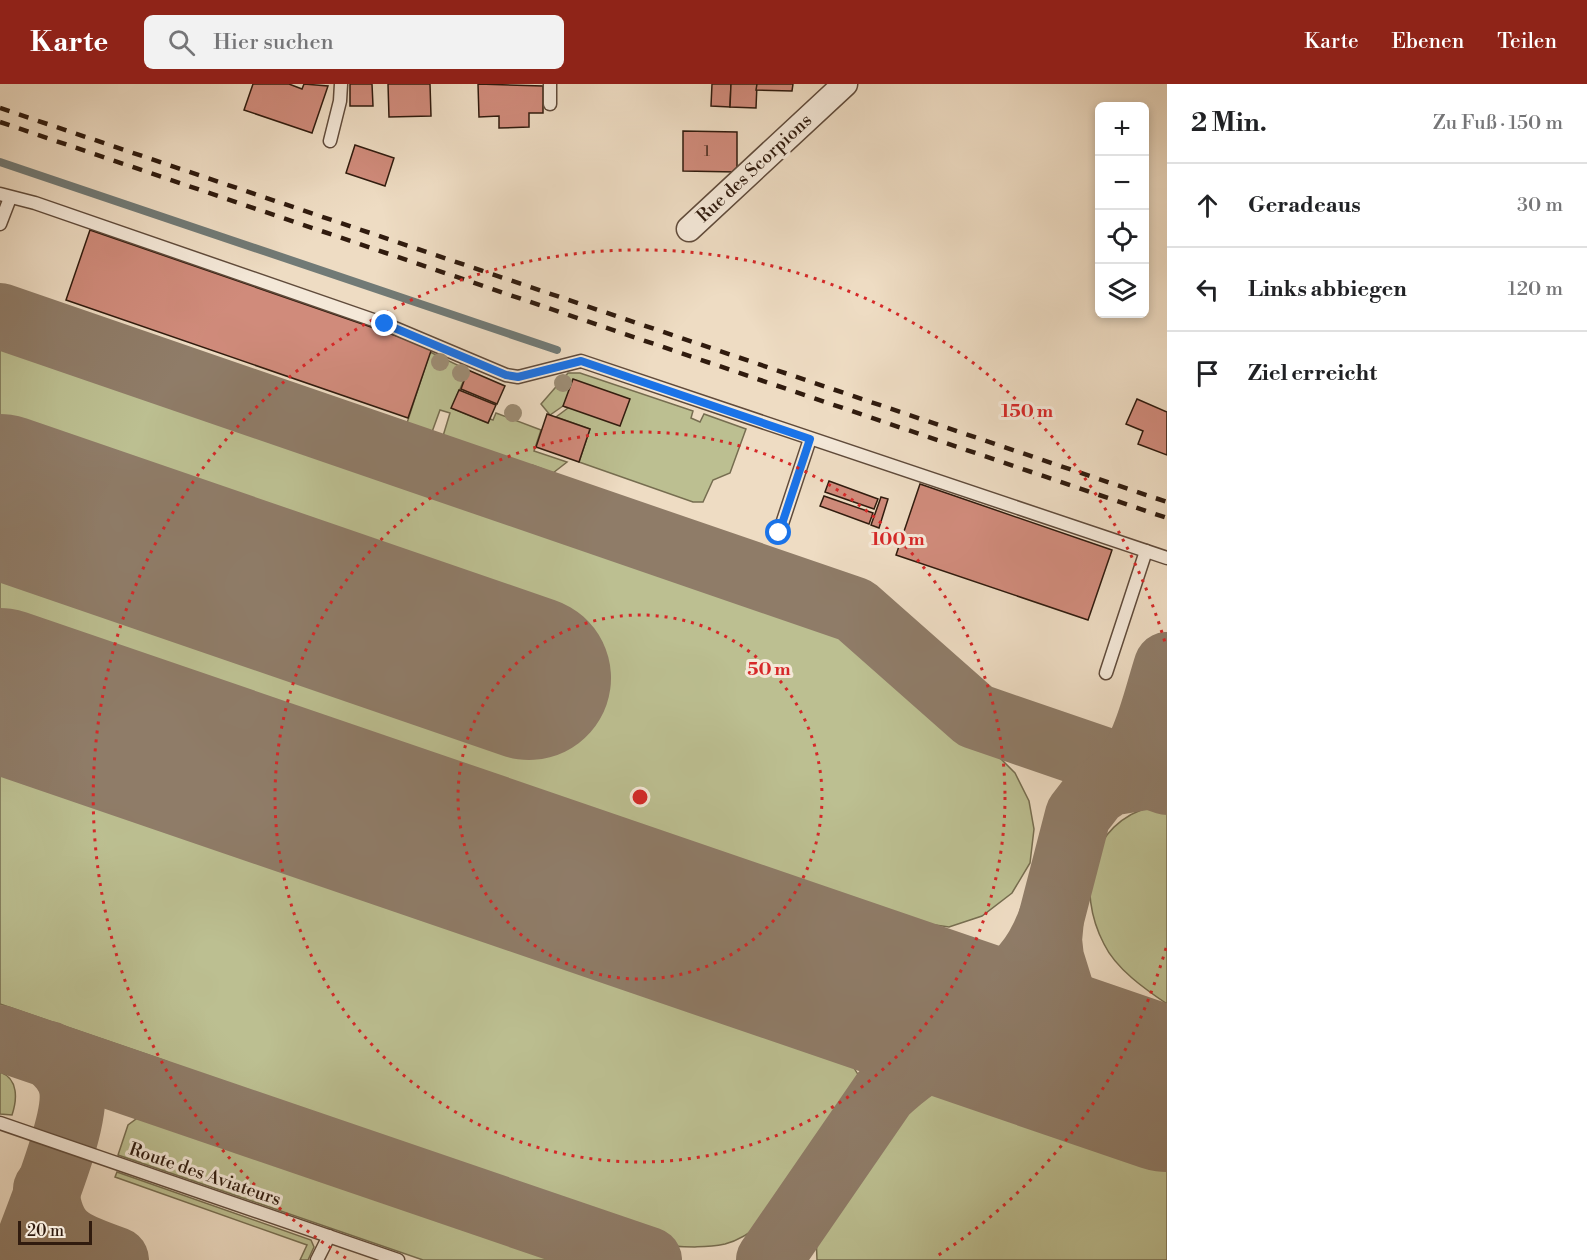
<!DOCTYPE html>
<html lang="de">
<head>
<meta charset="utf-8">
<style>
	:root { --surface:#fff; --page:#f2f2f2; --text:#202124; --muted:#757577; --line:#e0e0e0; --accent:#8f2418 }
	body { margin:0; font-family:"Libre Bodoni",serif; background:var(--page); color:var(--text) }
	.controls { position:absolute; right:18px; top:18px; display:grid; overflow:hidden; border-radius:9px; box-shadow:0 3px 9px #0003 }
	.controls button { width:54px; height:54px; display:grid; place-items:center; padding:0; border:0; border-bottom:2px solid var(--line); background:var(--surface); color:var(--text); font:30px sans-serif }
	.scale { position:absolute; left:18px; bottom:15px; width:74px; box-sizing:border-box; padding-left:6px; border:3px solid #301b0e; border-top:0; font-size:16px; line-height:21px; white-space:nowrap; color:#301b0e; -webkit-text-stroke:4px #f4e8d8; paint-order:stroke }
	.stop { position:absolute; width:18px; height:18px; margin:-14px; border:4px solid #1a73e8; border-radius:50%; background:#fff }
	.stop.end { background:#1a73e8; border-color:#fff; box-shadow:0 2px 6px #0008 }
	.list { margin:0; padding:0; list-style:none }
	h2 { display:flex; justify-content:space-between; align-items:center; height:78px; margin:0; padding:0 24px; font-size:26px }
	h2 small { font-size:20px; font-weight:400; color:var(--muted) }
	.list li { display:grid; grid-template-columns:39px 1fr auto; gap:18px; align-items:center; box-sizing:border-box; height:84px; padding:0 24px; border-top:2px solid var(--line) }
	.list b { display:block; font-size:22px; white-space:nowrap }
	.list em { font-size:20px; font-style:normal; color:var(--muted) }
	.icon { flex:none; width:33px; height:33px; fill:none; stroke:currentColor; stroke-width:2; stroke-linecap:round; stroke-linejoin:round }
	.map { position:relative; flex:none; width:1167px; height:1176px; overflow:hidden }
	header { display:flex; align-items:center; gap:36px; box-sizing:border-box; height:84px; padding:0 30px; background:var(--accent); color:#fff }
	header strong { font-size:28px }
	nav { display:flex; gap:33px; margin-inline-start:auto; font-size:21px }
	.search { width:420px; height:54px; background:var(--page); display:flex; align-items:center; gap:15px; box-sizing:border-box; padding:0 21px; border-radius:9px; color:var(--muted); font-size:22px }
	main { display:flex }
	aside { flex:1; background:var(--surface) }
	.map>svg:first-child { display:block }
	.green { fill:#bcbf91; stroke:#766d50; stroke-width:1.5 }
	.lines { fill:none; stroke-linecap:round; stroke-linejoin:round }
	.stream { stroke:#717a76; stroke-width:8 }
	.taxiway { stroke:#8f7c68; stroke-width:66 }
	.runway { stroke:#8f7c68; stroke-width:164 }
	.building { fill:#d08b7b; stroke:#301b0e; stroke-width:1.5 }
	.service-casing { stroke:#604b3b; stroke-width:15 }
	.minor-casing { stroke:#604b3b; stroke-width:27 }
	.service { stroke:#f4e8d8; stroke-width:12 }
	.minor { stroke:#f4e8d8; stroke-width:24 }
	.rail { stroke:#301b0e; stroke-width:4.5; stroke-dasharray:10 10; stroke-linecap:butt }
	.tree { fill:#9d8d75 }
	.route { stroke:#1a73e8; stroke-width:8 }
	.ring { fill:none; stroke:#d62828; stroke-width:3; stroke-dasharray:3 6 }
	.labels { text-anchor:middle; stroke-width:6; stroke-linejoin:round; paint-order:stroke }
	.number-label { font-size:15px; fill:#583729 }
	.street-label { font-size:18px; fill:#301b0e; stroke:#f4e8d8 }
	.centre { fill:#d62828; stroke:#f4e8d8; stroke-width:3 }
	.ring-label { font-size:18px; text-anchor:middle; font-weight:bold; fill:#d62828; stroke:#f4e8d8; stroke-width:6; stroke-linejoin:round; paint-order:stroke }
</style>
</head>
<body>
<header>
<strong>Karte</strong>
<div class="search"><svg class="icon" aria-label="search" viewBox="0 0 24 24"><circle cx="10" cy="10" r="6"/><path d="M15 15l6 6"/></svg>Hier suchen</div>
<nav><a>Karte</a><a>Ebenen</a><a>Teilen</a></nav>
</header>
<main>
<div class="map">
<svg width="1167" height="1176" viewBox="0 0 1167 1176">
	<rect width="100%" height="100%" fill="#eedcc3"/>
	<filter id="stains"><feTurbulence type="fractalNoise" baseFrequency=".00333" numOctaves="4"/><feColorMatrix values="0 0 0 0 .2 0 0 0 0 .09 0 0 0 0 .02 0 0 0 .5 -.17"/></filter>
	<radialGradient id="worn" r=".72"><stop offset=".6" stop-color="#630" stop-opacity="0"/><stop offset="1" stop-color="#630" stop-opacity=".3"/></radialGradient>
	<g class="green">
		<path d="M0,248L846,541L981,655L1015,689L1029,717L1034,745L1030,779L1012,809L982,832L949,843L901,836L0,528Z"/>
		<path d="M430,268L468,286L452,324L488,339L490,335L493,336L496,329L541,346L534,367L567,378L553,389L532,381L530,384L443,352L450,329L440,326L432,348L407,339Z"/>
		<path d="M568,289H580L693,327L691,334L700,338L704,330L746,345L730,389L713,396L703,418H693L579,378L590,345L556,333L568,324L563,322L550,331L541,320Z"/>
		<path d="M0,684L843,973C862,989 863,998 856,1021C825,1063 776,1147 725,1160C706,1164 688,1163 669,1162L252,1018L166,977L0,920Z"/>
		<path d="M1153,722L1167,723V920C1145,905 1116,885 1104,860C1076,806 1088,739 1153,722Z"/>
		<path d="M0,988C19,995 17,1016 12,1031L0,1030Z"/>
		<path d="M937,1005L1167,1084V1176H817L816,1150L821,1131L901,1022L915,1012Z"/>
		<path d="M151,1024L592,1176H423L118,1071L128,1041Z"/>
		<path d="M117,1088L311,1156L314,1163L308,1176H300L307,1161L115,1093Z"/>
	</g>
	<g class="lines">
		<path class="stream" d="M0,78L557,266"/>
		<g class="taxiway">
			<path d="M0,232L849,524L855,526L975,632L1167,698"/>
			<path d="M1151,692L1110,699L1095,709L1078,731L1051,835L1049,856L1051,874L1065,919L1087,952L1131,987L1167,1005"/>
			<path d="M1110,699C1144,679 1155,617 1167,581"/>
			<path d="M888,910C964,927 1022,916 1051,835"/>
			<path d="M0,954L649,1176"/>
			<path d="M46,1105C51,1156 73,1160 116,1176"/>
			<path d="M22,1176C35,1137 78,1040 72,1004C69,989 60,980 49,970"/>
			<path d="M769,1176L884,1009C931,965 965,951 1030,959"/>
		</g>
		<g class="runway">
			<path d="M0,412L529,594"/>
			<path d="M0,606L1167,1006"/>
		</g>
	</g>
	<g class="building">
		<path d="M253,0H289L302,5L304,0L328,2L312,49L244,26Z"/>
		<path d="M350,0H372L373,22H350Z"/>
		<path d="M388,0H430L431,32L389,33Z"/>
		<path d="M478,0L543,2V29H529V43L499,44V32L479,33Z"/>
		<path d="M712,0H731L730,23L711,22Z"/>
		<path d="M731,0H757L756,24L730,23Z"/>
		<path d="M757,0H793L792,7L756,6Z"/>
		<path d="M683,47L737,48V88L683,87Z"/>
		<path d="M355,61L394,74L385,102L346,89Z"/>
		<path d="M90,146L432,264L408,334L66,216Z"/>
		<path d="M468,286L505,302L497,320L461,305Z"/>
		<path d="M573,295L630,315L620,342L563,322Z"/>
		<path d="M459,306L496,321L488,339L451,324Z"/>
		<path d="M1137,315L1167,328V371L1138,360L1143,347L1126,340Z"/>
		<path d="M547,330L590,345L579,378L536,363Z"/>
		<path d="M829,397L878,415L874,425L825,408Z"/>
		<path d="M920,400L1112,466L1088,536L896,471Z"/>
		<path d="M824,412L873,429L869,440L820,422Z"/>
		<path d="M881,413L888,415L879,444L871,441Z"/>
	</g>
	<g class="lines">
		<g class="service-casing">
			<g id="service">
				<path d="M550,20V0"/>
				<path d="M330,57L340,17L341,0"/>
				<path d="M0,110L35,119L385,240L506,291L518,293L581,277L1167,474"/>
				<path d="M0,140L10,114"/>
				<path d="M779,449L810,355"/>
				<path d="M1106,589L1146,467"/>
				<path d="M0,1039L398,1176"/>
				<path d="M317,1176L329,1152"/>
			</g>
		</g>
		<g class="minor-casing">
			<path id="minor" d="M689,145L845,0"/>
		</g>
		<use href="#service" class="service"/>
		<use href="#minor" class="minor"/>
		<g class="rail">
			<path d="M0,24L1167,418"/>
			<path d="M0,38L1167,434"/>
		</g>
	</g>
	<g class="tree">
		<circle cx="440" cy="278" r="9"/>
		<circle cx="461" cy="289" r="9"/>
		<circle cx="563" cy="299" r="9"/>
		<circle cx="513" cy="329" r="9"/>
	</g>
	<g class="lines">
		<path class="route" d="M385,240L506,291L518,293L581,277L810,355L779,449"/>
	</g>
	<g class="ring">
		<circle cx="640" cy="713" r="182"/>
		<circle cx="640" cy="713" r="365"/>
		<path d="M1166 864A547 547 0 0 1 934 1174M346 1174A547 547 0 1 1 1166 562"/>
	</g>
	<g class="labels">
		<g class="number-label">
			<text x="707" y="72">1</text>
		</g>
		<g class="street-label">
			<text transform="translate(754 84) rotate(-43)" y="6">Rue des Scorpions</text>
			<text transform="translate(205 1090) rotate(19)" y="6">Route des Aviateurs</text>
		</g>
	</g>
	<circle cx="640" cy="713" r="9" class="centre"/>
	<g class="ring-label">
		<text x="1027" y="333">150 m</text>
		<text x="898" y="461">100 m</text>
		<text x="769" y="591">50 m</text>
	</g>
	<rect width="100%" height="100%" filter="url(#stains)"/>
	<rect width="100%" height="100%" fill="url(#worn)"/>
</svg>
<div class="controls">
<button>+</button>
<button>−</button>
<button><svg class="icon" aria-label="locate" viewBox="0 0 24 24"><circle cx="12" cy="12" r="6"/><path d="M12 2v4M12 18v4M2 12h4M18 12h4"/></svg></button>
<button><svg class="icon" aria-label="layers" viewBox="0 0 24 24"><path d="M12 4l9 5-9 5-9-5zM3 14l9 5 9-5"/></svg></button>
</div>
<div class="scale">20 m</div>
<div class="stop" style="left:779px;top:449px"></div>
<div class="stop end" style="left:385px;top:240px"></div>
</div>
<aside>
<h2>2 Min.<small>Zu Fuß · 150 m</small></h2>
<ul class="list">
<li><svg class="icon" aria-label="ahead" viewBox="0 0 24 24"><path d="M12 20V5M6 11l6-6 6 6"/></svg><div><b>Geradeaus</b></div><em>30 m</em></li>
<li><svg class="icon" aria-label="left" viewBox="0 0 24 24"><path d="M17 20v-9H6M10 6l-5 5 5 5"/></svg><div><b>Links abbiegen</b></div><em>120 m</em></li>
<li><svg class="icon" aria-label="arrive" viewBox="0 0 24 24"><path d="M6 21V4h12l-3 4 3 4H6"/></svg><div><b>Ziel erreicht</b></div></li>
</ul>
</aside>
</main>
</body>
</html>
